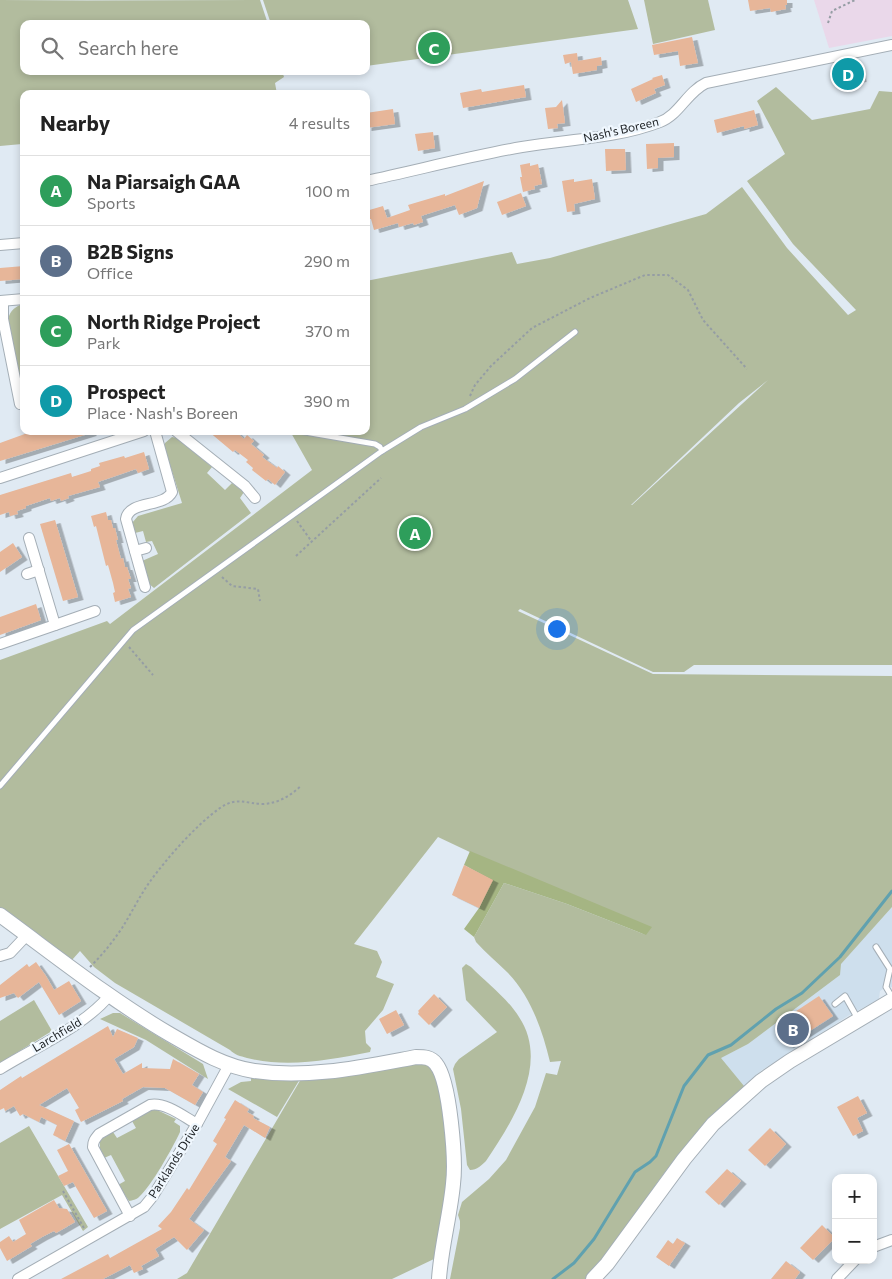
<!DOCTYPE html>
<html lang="en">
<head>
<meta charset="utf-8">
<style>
	:root { --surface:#fff; --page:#f2f2f2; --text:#222; --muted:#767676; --line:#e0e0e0; --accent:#604cc4 }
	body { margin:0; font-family:Commissioner,sans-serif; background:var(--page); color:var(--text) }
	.controls { position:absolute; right:15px; bottom:15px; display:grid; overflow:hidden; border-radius:10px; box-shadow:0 2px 8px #0003 }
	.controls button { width:45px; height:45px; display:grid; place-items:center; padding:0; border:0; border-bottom:1px solid var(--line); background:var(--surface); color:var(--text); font:25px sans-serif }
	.you { position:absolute; left:556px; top:628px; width:18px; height:18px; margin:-12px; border:4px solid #fff; border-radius:50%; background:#1a73e8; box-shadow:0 0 0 8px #1a73e833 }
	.badge { display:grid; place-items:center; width:32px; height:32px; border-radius:50%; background:var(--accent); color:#fff; font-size:16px; font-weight:700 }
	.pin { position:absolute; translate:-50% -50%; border:2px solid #fff; box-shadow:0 1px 5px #0006 }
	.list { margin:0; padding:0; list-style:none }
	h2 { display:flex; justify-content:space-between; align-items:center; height:65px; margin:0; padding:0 20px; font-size:21px }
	h2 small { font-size:16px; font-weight:400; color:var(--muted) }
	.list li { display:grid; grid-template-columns:32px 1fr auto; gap:15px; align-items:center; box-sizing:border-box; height:70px; padding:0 20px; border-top:1px solid var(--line) }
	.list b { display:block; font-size:19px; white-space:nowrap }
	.list p { margin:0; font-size:16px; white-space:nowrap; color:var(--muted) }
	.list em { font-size:16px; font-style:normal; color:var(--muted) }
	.icon { flex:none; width:28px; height:28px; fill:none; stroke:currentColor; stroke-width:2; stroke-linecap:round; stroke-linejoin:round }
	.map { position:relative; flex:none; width:892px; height:1279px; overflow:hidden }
	.search { position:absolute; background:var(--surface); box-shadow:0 2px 8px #0003; left:20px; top:20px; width:350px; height:55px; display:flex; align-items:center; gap:12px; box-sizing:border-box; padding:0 18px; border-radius:10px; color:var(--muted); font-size:19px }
	.panel { position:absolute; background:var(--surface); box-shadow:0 2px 8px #0003; left:20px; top:90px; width:350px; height:345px; border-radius:10px }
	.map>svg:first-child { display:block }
	.commercial { fill:#ead8ea }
	.built { fill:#cedfed }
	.green { fill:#b2bc9e; fill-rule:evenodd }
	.forest { fill:#a5b583 }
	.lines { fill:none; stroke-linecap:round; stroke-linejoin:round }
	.stream { stroke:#60a1af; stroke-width:3 }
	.building { fill:#e7b699; filter:url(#shadow) }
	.lane-casing { stroke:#a4aeb6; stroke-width:7 }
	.street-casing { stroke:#a4aeb6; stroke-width:12 }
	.secondary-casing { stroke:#a4aeb6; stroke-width:16 }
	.path { stroke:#959da4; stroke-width:2; stroke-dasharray:2.5 2.5; stroke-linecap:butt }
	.lane { stroke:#fff; stroke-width:5 }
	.street { stroke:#fff; stroke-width:10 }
	.secondary { stroke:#fff; stroke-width:14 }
	.labels { text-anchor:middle; stroke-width:4.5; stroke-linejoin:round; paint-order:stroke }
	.street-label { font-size:12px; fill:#1b1f22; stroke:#eff7fe }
</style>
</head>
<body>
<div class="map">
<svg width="892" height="1279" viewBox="0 0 892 1279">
	<defs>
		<filter id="shadow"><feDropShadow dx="5.5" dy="3" stdDeviation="0" flood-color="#0004"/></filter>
	</defs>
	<rect width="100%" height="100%" fill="#e0eaf3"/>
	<path class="commercial" d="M814,0H892V36L829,48Z"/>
	<path class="built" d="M892,907V987H886L880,991L879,999L848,1016L762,1070L742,1088L720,1058L748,1044L840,964Z"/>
	<g class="green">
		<path d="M0,0C87,1 174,0 260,0L268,24H24V71H282L284,77L275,83L277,94H24V166L22,144L0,146Z"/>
		<path d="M263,0H628L638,29L366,66V24H271Z"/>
		<path d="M644,0H708L715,30L653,44Z"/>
		<path d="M776,87L812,120L870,109L879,91L892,92V665H694L684,672H653L520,609L518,611L653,674L892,676V907L841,964L840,975L748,1044L721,1058L744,1086C717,1112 690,1138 668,1168C640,1205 617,1245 586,1279H450L460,1228V1221L458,1215L462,1202L489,1179L506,1160L535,1107L546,1073L557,1075L561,1061L550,1062C542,1029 531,997 507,972C497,962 486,953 476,942L474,937L504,883L567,904L646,935L438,837L354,944L377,951L382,962L376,977L394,984L383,1010L365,1031L366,1043L371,1048L370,1052C329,1060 288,1068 247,1058C240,1056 235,1055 230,1050L115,983L94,967L80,951L72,960L0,909V660L107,621L110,624L312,470L290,431H366V281L512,252L517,264L550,258L706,214L742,187L787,248L848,315L856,310L793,244L747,181L785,154L757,101ZM768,380L632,505H631L739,403Z"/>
		<path d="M20,305L22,316L24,317V389C18,379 6,332 8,320C9,313 13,308 20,305Z"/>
		<path d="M172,437L177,438L212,467L207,473L225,490L232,483L244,492L240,498L251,513L154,588L148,583L142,561L158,554L152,541L146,542L143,531L135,533L132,523L138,516L182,503L165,449V443Z"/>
		<path d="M466,964L471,967C486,982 508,999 519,1017C550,1063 513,1121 486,1161C482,1165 477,1170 470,1170L467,1165L461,1109L453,1069L455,1064L459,1059L497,1032L466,1000L462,968Z"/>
		<path d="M34,1000L52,1031L0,1063V1021Z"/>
		<path d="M113,1013H120L203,1064L208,1079L146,1040L100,1019Z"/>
		<path d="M418,1063L429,1065L437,1080L442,1103L446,1127L449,1175L434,1259L392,1279H177L187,1273L301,1079Z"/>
		<path d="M262,1077L300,1079L277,1117L228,1089L241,1082L251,1081V1078Z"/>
		<path d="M155,1109L176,1119L174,1122L180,1126V1132C172,1149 152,1185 139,1197C136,1200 133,1200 129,1201L118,1185L125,1181L111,1155L104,1158L100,1149V1140L113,1132L117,1138L136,1128L132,1121L151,1110Z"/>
		<path d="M29,1126L88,1227L83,1231L62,1195L0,1229V1143Z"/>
	</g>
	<path class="forest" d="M470,851L652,927L646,935L567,904L504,883L474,937L464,929L479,908L492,880L464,865Z"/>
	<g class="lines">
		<path class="stream" d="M553,1279L574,1263L594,1239L635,1172L650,1162L656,1156L684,1086L708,1055L731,1045L776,1009L802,993L840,957L892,891"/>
	</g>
	<g class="building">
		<path d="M748,0H787V5H785L786,9L771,12L770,8L750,11Z"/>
		<path d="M692,37L698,63L680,66L678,51L654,55L652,45Z"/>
		<path d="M577,53L578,61L601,57L602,65L597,66V70L573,74L571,62L565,64L563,55Z"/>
		<path d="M859,65L861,79L837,82L835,69Z"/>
		<path d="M662,75L665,85L654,89L656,93L636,102L631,89L653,79L652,78Z"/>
		<path d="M524,85L526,97L463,108L460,93L481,89L482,92Z"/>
		<path d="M562,100L565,123L557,124L558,128L548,129L545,108L556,107Z"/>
		<path d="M393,109L395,124L366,128V113Z"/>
		<path d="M754,110L758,125L744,129V126L717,133L714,120Z"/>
		<path d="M433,132L435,148L418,151L415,134Z"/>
		<path d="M674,143V157L658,158V168L647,169L646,144Z"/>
		<path d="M605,149H625L626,170L606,171Z"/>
		<path d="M530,163V166L538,164L542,184L534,186L535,189L523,192L520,177H522L520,165Z"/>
		<path d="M574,179V182L592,179L595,199L574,204L575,211L567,212L562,181Z"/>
		<path d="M484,181L477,208L459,215L455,205L421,216L423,222L414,225L413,223L399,227L398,223L374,230L371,219H368L366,211L383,206L387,218L410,210L408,205L445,194V196Z"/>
		<path d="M521,193L526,206L502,215L497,202Z"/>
		<path d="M24,266V279L0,281V268Z"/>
		<path d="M33,431H91V433L0,461V443Z"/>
		<path d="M208,431H235L244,439L247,435L254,441L251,444L264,455L262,457L277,468L278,466L285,472L275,485L268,479L266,481L252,470L253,468L246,462L248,460L235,450L233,452Z"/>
		<path d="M144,452L149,469L138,473L136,469L98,482L100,487L68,496L69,498L61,501L60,498L51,501L50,498L26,506V508L17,511L18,514L10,516L9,512L0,515V495L71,473L72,477L91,471V469L100,466L99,463L124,456L125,458Z"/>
		<path d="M106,512L108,520H111L113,528H115L118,540H116L121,559L123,558L125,567H127L131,579H128L131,588L128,589L131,597L115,602L113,593L115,592L113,583L108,565L106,566L96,526L94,527L91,516Z"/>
		<path d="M55,520L78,597L63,601L40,524Z"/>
		<path d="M13,543L22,557L0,572V552Z"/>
		<path d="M36,604L41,620L0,635V617Z"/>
		<path d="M464,865L493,880L479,908L452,895Z"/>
		<path d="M36,962L46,976L54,990L69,981L81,1001L59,1015L39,982L18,998L14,993L0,998V985L27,964L29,967Z"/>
		<path d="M434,994L447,1007L429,1025L418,1014L419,1012L418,1011Z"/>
		<path d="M819,996L833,1016L788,1045L775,1025Z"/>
		<path d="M396,1010L404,1025L387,1034L379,1019Z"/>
		<path d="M108,1026L113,1037L117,1029L138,1038L134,1047L114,1059L123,1074L142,1063V1068L170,1069L173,1059L199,1074L192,1085L203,1092L195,1105L165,1088L143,1087L122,1099L123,1101L81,1122L75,1110L79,1108L67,1088L39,1105L74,1121L65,1141L53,1135L57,1125L41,1117L39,1122L23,1114L20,1116L14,1106L5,1111L4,1108L0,1110V1090L21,1076L22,1078Z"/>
		<path d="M858,1096L867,1113L857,1118L863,1131L853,1136L837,1107Z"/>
		<path d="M235,1100L249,1109L247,1112L254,1116L253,1118L270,1127L265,1138L244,1125L225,1157L231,1161L189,1219L204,1230L187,1250L174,1237L155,1249L159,1256L141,1266L143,1269L134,1273L130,1265L103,1279H61L108,1254L110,1258L162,1229L158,1226L171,1212L187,1188L189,1190L217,1144L213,1141L226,1119L224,1118Z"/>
		<path d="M770,1128L786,1144L765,1166L748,1150Z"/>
		<path d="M69,1144L107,1211L94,1218L73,1182L64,1186L58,1176L68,1171L57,1150Z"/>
		<path d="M727,1169L741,1181L719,1205L705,1192Z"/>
		<path d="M54,1200L59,1208L67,1209L75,1222L56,1233L54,1231L42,1237L30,1244L32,1246L7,1261L0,1248V1242L9,1236L13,1242L26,1234L19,1220Z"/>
		<path d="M822,1225L835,1238L813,1260L800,1248Z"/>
		<path d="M677,1238L685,1243L669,1266L656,1257L668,1240L673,1244Z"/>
		<path d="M786,1261L800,1272L795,1279H771Z"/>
	</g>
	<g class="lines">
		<g class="lane-casing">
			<g id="lane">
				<path d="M299,431L375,444L380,447L382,451"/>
				<path d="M0,786L133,630L382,451L421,427L465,409L515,379L575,332"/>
				<path d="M876,947L890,969L886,987L892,997"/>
				<path d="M835,1004L845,996L858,1019"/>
			</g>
		</g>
		<g class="street-casing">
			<g id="street">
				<path d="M366,181C418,170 470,156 522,147C568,139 616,139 660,122C679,115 687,92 706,83L892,45"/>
				<path d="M0,245L24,243"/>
				<path d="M0,301L24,299"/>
				<path d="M3,301V319L20,404L24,403"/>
				<path d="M176,431L245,486L255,498"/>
				<path d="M0,478L144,431"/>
				<path d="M135,551L146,548"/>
				<path d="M27,574L39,570"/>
				<path d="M145,587L126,519C129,500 164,508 172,492L155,431"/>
				<path d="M55,625L95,611"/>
				<path d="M0,644L55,625L29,538"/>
				<path d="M0,956L10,953L27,935"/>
				<path d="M0,1069C35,1047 83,1027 109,996"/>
				<path d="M130,1216L93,1147C93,1141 95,1139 99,1134L150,1105C166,1102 184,1117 197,1124"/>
				<path d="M873,1247L892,1240"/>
				<path d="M18,1279L144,1207L153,1196L198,1122L229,1065"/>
				<path d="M837,1279L855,1260"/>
			</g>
		</g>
		<g class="secondary-casing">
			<g id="secondary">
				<path d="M0,915C56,956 111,1000 171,1035C197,1050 223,1066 254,1071C308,1079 362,1067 416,1057C424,1057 431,1057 436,1064C450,1081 456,1161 453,1184C450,1216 441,1247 439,1279"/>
				<path d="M593,1279L607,1264L684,1159L713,1124L761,1081L790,1061L892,1000"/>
			</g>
		</g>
		<g class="path">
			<path d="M828,23L832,11L855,0"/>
			<path d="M470,396L475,385L491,366L532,328L590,298L645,275H668L688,290L703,320L747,369"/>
			<path d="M297,521L312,542"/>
			<path d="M296,556L381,478"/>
			<path d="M222,577L232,586L258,589L260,601"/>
			<path d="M129,647L153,675"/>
			<path d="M90,967C102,955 112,943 122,928C131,914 139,897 149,883C166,859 196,825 220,808C237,796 246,804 264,804C279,803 291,795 301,786"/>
			<path d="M63,1191L85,1230"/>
		</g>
		<use href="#lane" class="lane"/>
		<use href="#street" class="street"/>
		<use href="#secondary" class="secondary"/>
	</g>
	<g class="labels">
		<g class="street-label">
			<text transform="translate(621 130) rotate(-13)" y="4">Nash's Boreen</text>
			<text transform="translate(57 1035) rotate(-31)" y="4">Larchfield</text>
			<text transform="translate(174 1161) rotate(-58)" y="4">Parklands Drive</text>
		</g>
	</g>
</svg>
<div class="controls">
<button>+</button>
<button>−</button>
</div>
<div class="you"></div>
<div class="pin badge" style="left:415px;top:533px;background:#2e9e5b">A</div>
<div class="pin badge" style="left:793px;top:1029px;background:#5c6f8a">B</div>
<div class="pin badge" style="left:434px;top:48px;background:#2e9e5b">C</div>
<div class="pin badge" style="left:848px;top:74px;background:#0f9aa8">D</div>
<div class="search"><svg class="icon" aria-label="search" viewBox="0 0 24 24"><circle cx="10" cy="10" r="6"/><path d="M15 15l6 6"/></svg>Search here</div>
<section class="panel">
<h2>Nearby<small>4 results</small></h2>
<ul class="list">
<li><span class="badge" style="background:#2e9e5b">A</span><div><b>Na Piarsaigh GAA</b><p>Sports</p></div><em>100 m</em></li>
<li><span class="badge" style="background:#5c6f8a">B</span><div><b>B2B Signs</b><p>Office</p></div><em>290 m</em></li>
<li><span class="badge" style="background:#2e9e5b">C</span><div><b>North Ridge Project</b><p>Park</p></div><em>370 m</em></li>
<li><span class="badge" style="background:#0f9aa8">D</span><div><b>Prospect</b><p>Place · Nash's Boreen</p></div><em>390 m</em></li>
</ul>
</section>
</div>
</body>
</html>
